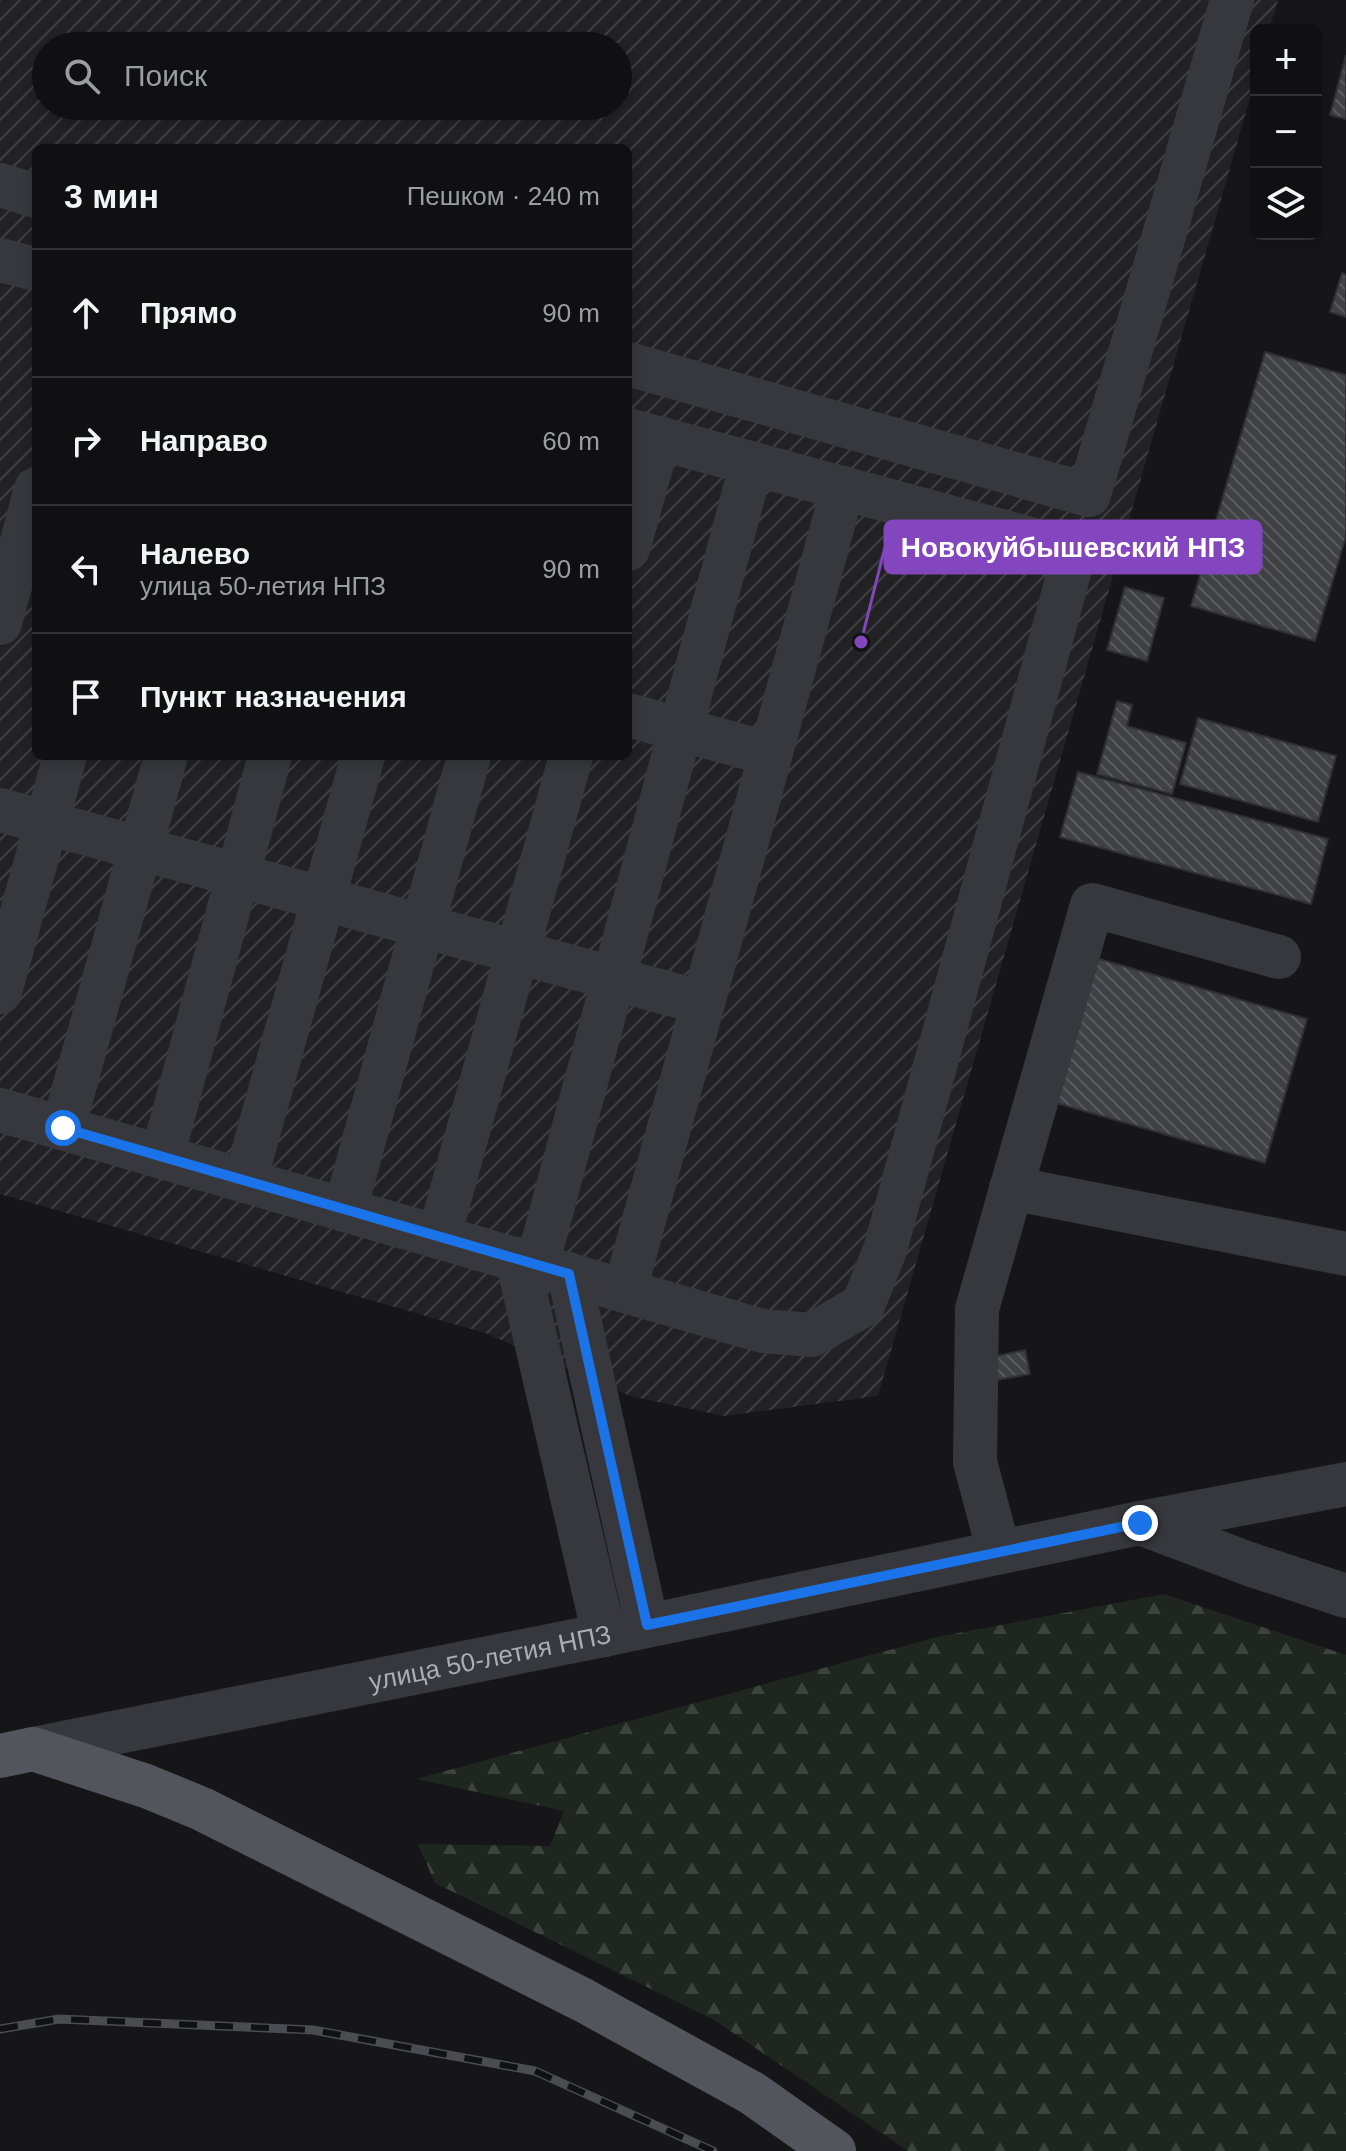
<!DOCTYPE html>
<html lang="ru">
<head>
<meta charset="utf-8">
<style>
	:root { --surface:#101012; --page:#1e1e20; --text:#f1f3f6; --muted:#9c9d9f; --line:#303032 }
	body { margin:0; font-family:Helvetica,sans-serif; background:var(--page); color:var(--text) }
	.controls { position:absolute; right:24px; top:24px; display:grid; overflow:hidden; border-radius:12px; box-shadow:0 4px 12px #0003 }
	.controls button { width:72px; height:72px; display:grid; place-items:center; padding:0; border:0; border-bottom:2px solid var(--line); background:var(--surface); color:var(--text); font:40px sans-serif }
	.stop { position:absolute; width:24px; height:24px; margin:-18px; border:6px solid #1a73e8; border-radius:50%; background:#fff }
	.stop.end { background:#1a73e8; border-color:#fff; box-shadow:0 2px 8px #0008 }
	.list { margin:0; padding:0; list-style:none }
	h2 { display:flex; justify-content:space-between; align-items:center; height:104px; margin:0; padding:0 32px; font-size:34px }
	h2 small { font-size:26px; font-weight:400; color:var(--muted) }
	.list li { display:grid; grid-template-columns:52px 1fr auto; gap:24px; align-items:center; box-sizing:border-box; height:128px; padding:0 32px; border-top:2px solid var(--line) }
	.list b { display:block; font-size:30px; white-space:nowrap }
	.list p { margin:0; font-size:26px; white-space:nowrap; color:var(--muted) }
	.list em { font-size:26px; font-style:normal; color:var(--muted) }
	.icon { flex:none; width:44px; height:44px; fill:none; stroke:currentColor; stroke-width:2; stroke-linecap:round; stroke-linejoin:round }
	.map { position:relative; flex:none; width:1346px; height:2151px; overflow:hidden }
	.search { position:absolute; background:var(--surface); box-shadow:0 4px 12px #0003; left:32px; top:32px; width:600px; height:88px; display:flex; align-items:center; gap:20px; box-sizing:border-box; padding:0 28px; border-radius:44px; color:var(--muted); font-size:30px }
	.panel { position:absolute; background:var(--surface); box-shadow:0 4px 12px #0003; left:32px; top:144px; width:600px; height:616px; border-radius:12px }
	.map>svg:first-child { display:block }
	.industrial { fill:url(#industrial-furrows); fill-rule:evenodd }
	.forest { fill:url(#forest-firs) }
	.building { fill:url(#building-back-hatch); stroke:#303034; stroke-width:2 }
	.lines { fill:none; stroke-linecap:round; stroke-linejoin:round }
	.minor { stroke:#37383d; stroke-width:44 }
	.major { stroke:#53555c; stroke-width:44 }
	.rail-casing { stroke:#4a4c52; stroke-width:9 }
	.rail { stroke:#111113; stroke-width:6; stroke-dasharray:18; stroke-linecap:butt }
	.route { stroke:#1a73e8; stroke-width:10 }
	.labels { text-anchor:middle; stroke-width:7; stroke-linejoin:round; paint-order:stroke }
	.street-label { font-size:26px; fill:#a8adb8; stroke:#111113 }
	.leader { fill:none; stroke:#8446be; stroke-width:3 }
	.callout-dot { fill:#8446be; stroke:#111113; stroke-width:3 }
	.callout { fill:#8446be; stroke:#8446be; stroke-width:3 }
	.callout-label { font-size:28px; text-anchor:middle; font-weight:bold; fill:#fff }
</style>
</head>
<body>
<div class="map">
<svg width="1346" height="2151" viewBox="0 0 1346 2151">
	<defs>
		<pattern id="industrial-furrows" width="10" height="10" patternUnits="userSpaceOnUse" patternTransform="scale(2)"><rect width="10" height="10" fill="#222225"/><path d="M-1 1l2-2M0 10L10 0M9 11l2-2" fill="none" stroke="#3f3f43"/></pattern>
		<pattern id="forest-firs" width="22" height="20" patternUnits="userSpaceOnUse" patternTransform="scale(2)"><rect width="22" height="20" fill="#1e261f"/><path d="M5 1l3.5 6h-7zM16 11l3.5 6h-7z" fill="#3c433d"/></pattern>
		<pattern id="building-back-hatch" width="6" height="6" patternUnits="userSpaceOnUse" patternTransform="scale(2)"><rect width="6" height="6" fill="#404145"/><path d="M-1 5l2 2M0 0l6 6M5-1l2 2" fill="none" stroke="#595a5e"/></pattern>
	</defs>
	<rect width="100%" height="100%" fill="#161618"/>
	<path class="industrial" d="M0,0H1278L1269,30H1256V77L878,1396L723,1416L630,1396L485,1333L0,1194ZM46,46H618V106H46ZM36,148H628V756H36Z"/>
	<path class="forest" d="M1164,1594L1346,1655V2151H908L714,2020L435,1883L418,1844L550,1846L564,1811L416,1779L937,1637Z"/>
	<g class="building">
		<path d="M1346,55V119L1330,115Z"/>
		<path d="M1342,273L1346,275V317L1330,312Z"/>
		<path d="M1265,352L1346,375V536L1315,641L1191,606Z"/>
		<path d="M1125,587L1164,598L1147,661L1107,650Z"/>
		<path d="M1117,701L1132,705L1127,726L1186,743L1172,794L1097,774Z"/>
		<path d="M1198,718L1336,756L1318,822L1180,784Z"/>
		<path d="M1078,772L1328,839L1311,904L1060,837Z"/>
		<path d="M1089,956L1307,1019L1265,1163L1046,1100Z"/>
		<path d="M1025,1350L1030,1374L996,1380L992,1357Z"/>
	</g>
	<g class="lines">
		<g class="minor">
			<path d="M0,185L36,196"/>
			<path d="M0,260L36,269"/>
			<path d="M628,364L1089,495L1232,0"/>
			<path d="M628,549L659,438"/>
			<path d="M0,623L36,489"/>
			<path d="M628,715L770,754"/>
			<path d="M0,810L703,1003"/>
			<path d="M0,992L65,756"/>
			<path d="M0,1110L763,1331L812,1335L863,1305L885,1250L1075,551L628,430"/>
			<path d="M63,1128L166,756"/>
			<path d="M162,1157L270,756"/>
			<path d="M245,1181L363,756"/>
			<path d="M1011,1188L1346,1254"/>
			<path d="M345,1210L469,756"/>
			<path d="M439,1237L571,756"/>
			<path d="M517,1259L604,1635"/>
			<path d="M537,1265L752,463"/>
			<path d="M569,1274L647,1625"/>
			<path d="M625,1290L843,488"/>
			<path d="M1140,1523L1346,1484"/>
			<path d="M999,1552L975,1462L977,1309L1092,905L1279,957"/>
			<path id="s1" d="M33,1749L604,1635L1140,1523L1249,1564L1346,1596"/>
		</g>
		<path class="major" d="M0,1756L33,1749L146,1786L202,1809L583,2000L752,2093L834,2151"/>
		<g class="rail-casing">
			<path id="rail" d="M0,2029L59,2019L313,2030L535,2071L713,2151"/>
		</g>
		<use href="#rail" class="rail"/>
	</g>
	<g class="lines">
		<path class="route" d="M63,1128L569,1274L647,1625L1140,1523"/>
	</g>
	<g class="labels">
		<g class="street-label">
			<text dy="9" stroke="none"><textPath href="#s1" startOffset="466">улица 50-летия НПЗ</textPath></text>
		</g>
	</g>
	<path class="leader" d="M861 642L885 547"/>
	<circle class="callout-dot" cx="861" cy="642" r="8"/>
	<rect class="callout" x="885" y="521" width="376" height="52" rx="8"/>
	<g class="callout-label">
		<text x="1073" y="557">Новокуйбышевский НПЗ</text>
	</g>
</svg>
<div class="controls">
<button>+</button>
<button>−</button>
<button><svg class="icon" aria-label="layers" viewBox="0 0 24 24"><path d="M12 4l9 5-9 5-9-5zM3 14l9 5 9-5"/></svg></button>
</div>
<div class="stop" style="left:63px;top:1128px"></div>
<div class="stop end" style="left:1140px;top:1523px"></div>
<div class="search"><svg class="icon" aria-label="search" viewBox="0 0 24 24"><circle cx="10" cy="10" r="6"/><path d="M15 15l6 6"/></svg>Поиск</div>
<section class="panel">
<h2>3 мин<small>Пешком · 240 m</small></h2>
<ul class="list">
<li><svg class="icon" aria-label="ahead" viewBox="0 0 24 24"><path d="M12 20V5M6 11l6-6 6 6"/></svg><div><b>Прямо</b></div><em>90 m</em></li>
<li><svg class="icon" aria-label="right" viewBox="0 0 24 24"><path d="M7 20v-9h11M14 6l5 5-5 5"/></svg><div><b>Направо</b></div><em>60 m</em></li>
<li><svg class="icon" aria-label="left" viewBox="0 0 24 24"><path d="M17 20v-9H6M10 6l-5 5 5 5"/></svg><div><b>Налево</b><p>улица 50-летия НПЗ</p></div><em>90 m</em></li>
<li><svg class="icon" aria-label="arrive" viewBox="0 0 24 24"><path d="M6 21V4h12l-3 4 3 4H6"/></svg><div><b>Пункт назначения</b></div></li>
</ul>
</section>
</div>
</body>
</html>
